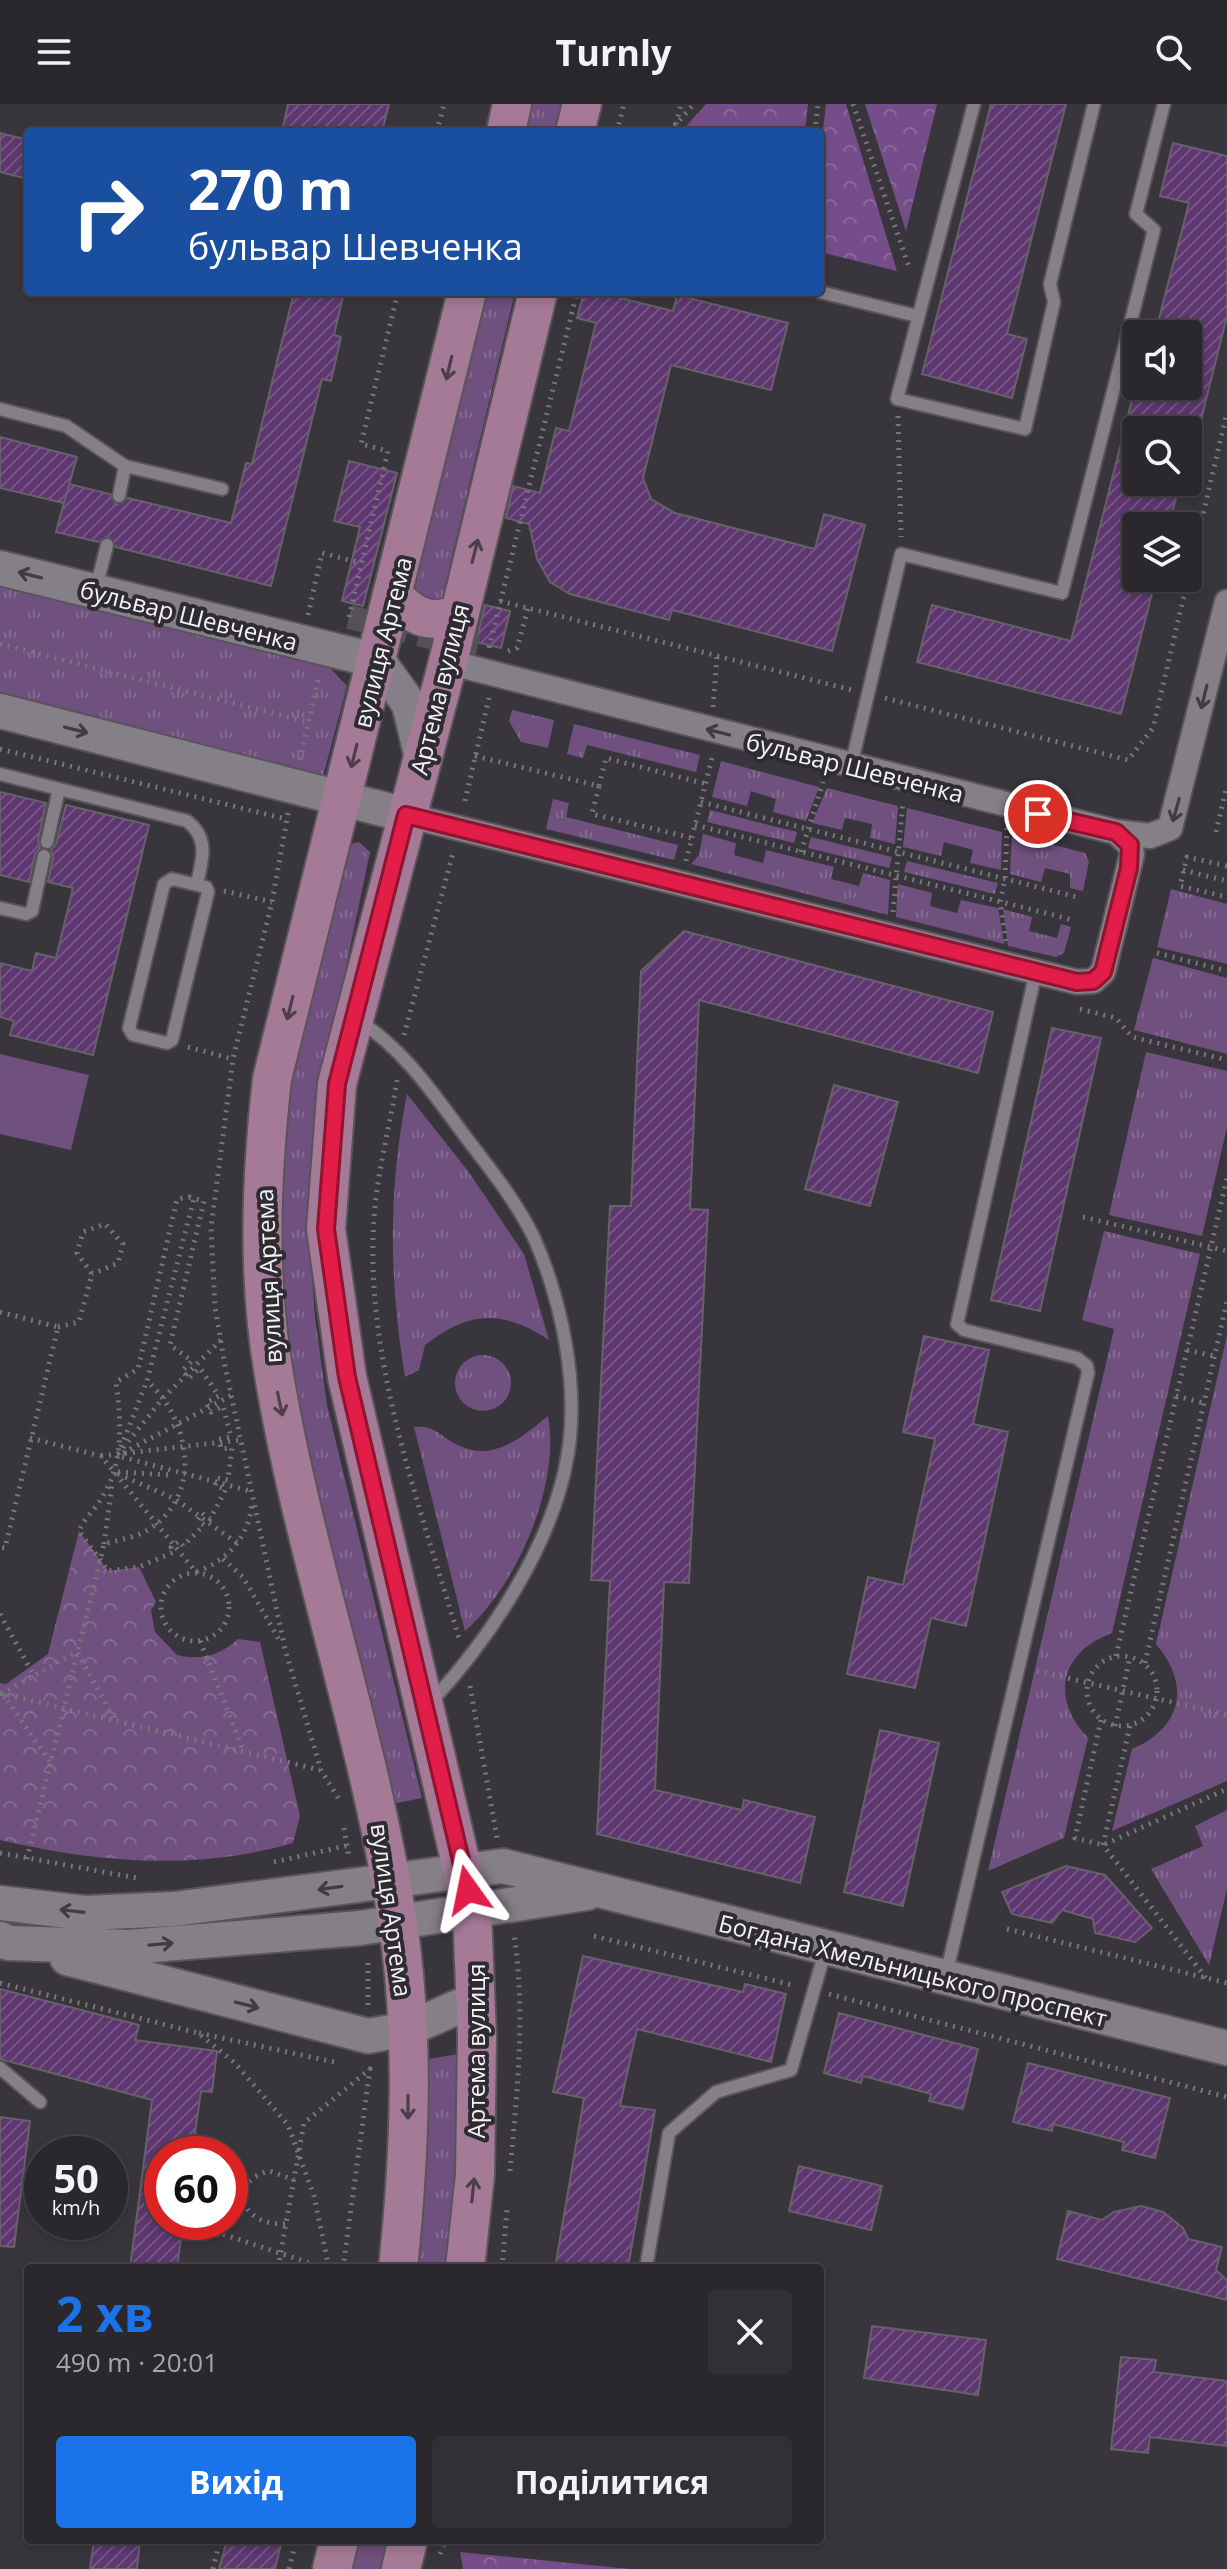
<!DOCTYPE html>
<html lang="uk">
<meta charset="utf-8">
<style>
body{margin:0;font-family:"Open Sans",sans-serif;background:#333035;color:#f1f3f6;height:100vh;display:flex;flex-direction:column;font-size:30px;white-space:nowrap}
*{box-sizing:border-box;margin:0}
p{font-size:26px;color:#a6a6aa}
.icon{flex:none;width:44px;height:44px;fill:none;stroke:currentColor;stroke-width:2;stroke-linecap:round;stroke-linejoin:round}
.map{position:relative;flex:1;overflow:hidden}
.side{position:absolute;left:24px;top:2160px;width:800px;height:280px;display:flex;flex-direction:column;background:#2b282d;border-radius:8px;box-shadow:0 4px 12px #0003,0 0 0 2px #474449}
.side>*{flex:none}
.banner{position:absolute;left:24px;top:24px;width:800px;height:168px;border-radius:8px;box-shadow:0 4px 12px #0003,0 0 0 2px #474449;background:#1a4fa0;color:#fff;overflow:hidden}
.buttons{position:absolute;left:1122px;top:216px;display:grid;gap:16px}
.buttons a{display:grid;place-items:center;width:80px;height:80px;border-radius:8px;background:#2b282d;box-shadow:0 4px 12px #0003,0 0 0 2px #474449;font-size:40px}
.speed{position:absolute;left:24px;top:2032px;display:flex;gap:16px;font-size:40px;font-weight:700;text-align:center}
.speed>*{display:grid;place-content:center;width:104px;height:104px;border-radius:50%;background:#2b282d;box-shadow:0 4px 12px #0003,0 0 0 2px #474449;line-height:1}
.speed small{font-size:20px;font-weight:400}
.speed .limit{border:12px solid #d22;background:#fff;color:#111}
.pin{position:absolute;display:grid;place-items:center;width:68px;height:68px;color:#fff;margin:-34px;border:4px solid #fff;border-radius:50%;box-shadow:0 2px 8px #0007}
.me{position:absolute;width:88px;margin:-44px;rotate:348deg;stroke-linejoin:round;filter:drop-shadow(0 0 6px #0008)}
.turn{display:flex;align-items:center;gap:28px;height:168px;padding:0 32px;font-size:36px}
.turn .icon{width:104px;height:104px;stroke-width:2.5}
.turn b{display:block;font-size:56px;line-height:68px}
.round{display:grid;place-items:center;flex:none;width:84px;height:84px;border-radius:8px;background:#333035}
.headline{display:flex;align-items:center;justify-content:space-between;height:136px;padding:0 32px}
h1{font-size:48px;font-weight:700;line-height:60px;color:#1a73e8}
.button{display:flex;gap:16px;margin-top:auto;padding:16px 32px}
.button a{flex:1;height:92px;border-radius:8px;background:#1a73e8;color:#fff;font-size:32px;font-weight:700;line-height:92px;text-align:center}
.button a+a{background:#333035;color:#f1f3f6}
header{display:flex;justify-content:space-between;align-items:center;height:104px;padding:0 32px;background:#2b282d;font-size:36px;font-weight:700}
.map>svg:first-child{display:block}
.grass{fill:url(#grass-tufts)}
.forest{fill:url(#forest-crowns)}
.park{fill:url(#park-crowns)}
.pitch{fill:#6f507f}
.building{fill:url(#building-hatch);stroke:#67616a;stroke-width:2}
.lines{fill:none;stroke-linecap:round;stroke-linejoin:round}
.street-tunnel{stroke:#555158;stroke-width:24;stroke-dasharray:24 12;stroke-linecap:butt}
.lane-casing{stroke:#58545a;stroke-width:16}
.street-casing{stroke:#58545a;stroke-width:28}
.secondary-casing{stroke:#58545a;stroke-width:38}
.primary-casing{stroke:#58545a;stroke-width:42}
.path{stroke:#79767c;stroke-width:5;stroke-dasharray:2 6;stroke-linecap:butt}
.lane{stroke:#857f88;stroke-width:12}
.street{stroke:#857f88;stroke-width:24}
.secondary{stroke:#857f88;stroke-width:34}
.primary{stroke:#a57a97;stroke-width:38}
.oneway{stroke:#4c3f4b}
.oneway2{stroke:#403c43}
.route-casing{stroke:#92132f;stroke-width:20}
.route{stroke:#e11d48;stroke-width:14}
.labels{text-anchor:middle;dominant-baseline:central;stroke-width:8;stroke-linejoin:round;paint-order:stroke}
.street-label{font-size:24px;fill:#f5f2f7;stroke:#2f2b32}
</style>
<header><svg class="icon" aria-label="menu" viewBox="0 0 24 24"><path d="M4 6h16M4 12h16M4 18h16"/></svg>Turnly<svg class="icon" aria-label="search" viewBox="0 0 24 24"><circle cx="10" cy="10" r="6"/><path d="M15 15l6 6"/></svg></header>
<div class="map">
<svg width="1227" height="2465" viewBox="0 0 1227 2465">
<defs>
<pattern id="grass-tufts" width="24" height="20" patternUnits="userSpaceOnUse" patternTransform="scale(2)"><rect width="24" height="20" fill="#6f507f"/><path d="M3 7l-1-3M5 7V3M7 7l1-3M15 17l-1-3M17 17v-4M19 17l1-3" fill="none" stroke="#846a92"/></pattern>
<pattern id="forest-crowns" width="20" height="18" patternUnits="userSpaceOnUse" patternTransform="scale(2)"><rect width="20" height="18" fill="#754d88"/><path d="M2 6a3 3 0 1 1 6 0M12 15a3 3 0 1 1 6 0" fill="none" stroke="#89679a"/></pattern>
<pattern id="park-crowns" width="20" height="18" patternUnits="userSpaceOnUse" patternTransform="scale(2)"><rect width="20" height="18" fill="#6f507f"/><path d="M2 6a3 3 0 1 1 6 0M12 15a3 3 0 1 1 6 0" fill="none" stroke="#846a92"/></pattern>
<pattern id="building-hatch" width="6" height="6" patternUnits="userSpaceOnUse" patternTransform="scale(2)"><rect width="6" height="6" fill="#5e3770"/><path d="M-1 1l2-2M0 6l6-6M5 7l2-2" fill="none" stroke="#765485"/></pattern>
</defs>
<rect width="100%" height="100%" fill="#39353c"/>
<g class="grass">
<path d="M529,0H561L554,28H523Z"/>
<path d="M484,188H515L441,499L411,492Z"/>
<path d="M0,478L330,564L347,582L322,676L0,602Z"/>
<path d="M512,606L554,616L548,644L521,638L509,617Z"/>
<path d="M574,620L700,651L696,668L587,641L583,654L567,650Z"/>
<path d="M721,657L819,683L806,717L773,708L776,695L751,687L747,702L712,693Z"/>
<path d="M827,684L898,702L895,740L870,734L872,720L845,714L842,726L812,719Z"/>
<path d="M553,695L569,699L566,713L678,741L674,756L546,725Z"/>
<path d="M907,704L1002,728L1001,766L970,759L973,746L944,738L941,752L903,743Z"/>
<path d="M710,706L797,728L794,739L707,718Z"/>
<path d="M703,730L736,739L734,751L763,759L766,746L834,763L831,775L859,782L863,769L890,776L888,811L691,760L699,751Z"/>
<path d="M1012,730L1085,749L1089,758L1083,787L1070,784V770L1045,764L1041,778L1010,770Z"/>
<path d="M811,733L892,753L889,764L808,744Z"/>
<path d="M359,738L370,748L335,916L308,1119L315,1213L327,1301L422,1694L392,1700C371,1616 350,1532 329,1448C302,1341 274,1231 277,1121C279,992 316,866 346,741Z"/>
<path d="M907,757L998,779L995,790L904,768Z"/>
<path d="M898,780L932,789L930,802L957,809L961,796L998,804L1004,840L896,813Z"/>
<path d="M1171,785L1227,800V860L1157,843Z"/>
<path d="M1003,805L1032,813L1029,827L1057,834L1061,820L1071,823L1064,849L1056,853L1008,842Z"/>
<path d="M1153,854L1227,874V950L1134,926Z"/>
<path d="M1146,948L1227,967V1023L1202,1132L1109,1111Z"/>
<path d="M407,990L468,1067L524,1150L549,1236C501,1205 469,1207 425,1241L419,1266L405,1273C389,1177 388,1086 407,990Z"/>
<path d="M1104,1127L1200,1150L1112,1529C1060,1548 1050,1594 1088,1634L1064,1734L988,1767L1114,1225L1082,1216Z"/>
<path d="M1227,1231V1677L1112,1727L1132,1645C1182,1624 1191,1581 1156,1540Z"/>
<circle cx="483" cy="1279" r="28"/>
<path d="M548,1312C561,1380 517,1482 465,1527L414,1323C436,1321 440,1333 458,1341C493,1359 522,1333 548,1312Z"/>
<path d="M1227,1706V1785L1209,1861L1151,1765L1203,1742L1195,1722Z"/>
<path d="M464,1949L448,2164H418L429,1955Z"/>
<path d="M358,2436H387L380,2465H351Z"/>
</g>
<g class="forest">
<path d="M706,0H808L805,28H681Z"/>
<path d="M826,0H846L897,167L820,148V50Z"/>
<path d="M865,0H937L906,127Z"/>
<path d="M460,2448L630,2465H463Z"/>
</g>
<path class="park" d="M79,1427L108,1467L139,1463L156,1498L151,1506L155,1528L177,1551C202,1557 220,1551 238,1535L260,1538L300,1712L293,1739C196,1767 98,1759 0,1736V1579L6,1580L48,1550Z"/>
<path class="pitch" d="M0,950L89,971L71,1046L0,1030Z"/>
<g class="building">
<path d="M288,0H389L382,28H282Z"/>
<path d="M991,0H1066L1007,230L1027,235L1012,294L922,270Z"/>
<path d="M0,29L28,36V75L0,68Z"/>
<path d="M1173,39L1227,52V212L1196,336L1188,335V326H1136V378H1180L1169,422H1136V474H1156L1121,610L917,558L932,501L1071,537L1134,288L1140,289L1141,282H1188V230H1155L1189,99L1160,92Z"/>
<path d="M294,188H344L334,231L341,233L331,277L322,275L271,482L116,443L108,432L98,438L56,428L69,380L110,390L116,401L128,394L231,419L246,359L252,360Z"/>
<path d="M584,188H621L620,194L673,207L677,191L788,219L771,286L671,261L643,374L651,395L675,409L815,445L824,410L865,421L832,547L672,506L669,516L570,490L550,478L537,455L529,420L506,414L513,382L540,389L556,324L569,327L596,219L577,214Z"/>
<path d="M0,333L77,353L64,399L0,384Z"/>
<path d="M349,357L397,369L363,502L342,497L360,423L334,417Z"/>
<path d="M485,501L510,507L501,544L476,538Z"/>
<path d="M0,688L46,699L38,736L40,744L35,750L29,778L0,771Z"/>
<path d="M66,701L149,721L93,951L10,931L14,917L0,913V859L32,867L36,849L56,854L73,784L48,778L53,754L51,746L56,740Z"/>
<path d="M684,827L993,908L978,969L699,896L690,1105L708,1106L689,1479L664,1478L655,1686L742,1706L744,1696L815,1713L800,1779L597,1730L610,1477L591,1476L610,1102H631L641,867Z"/>
<path d="M1052,924L1101,934L1040,1207L991,1196Z"/>
<path d="M834,981L898,998L870,1102L805,1085Z"/>
<path d="M924,1232L989,1246L973,1320L1008,1328L966,1522L931,1514L915,1584L847,1570L868,1473L903,1481L935,1335L903,1328Z"/>
<path d="M880,1626L939,1639L903,1802L844,1788Z"/>
<path d="M1066,1762L1105,1771L1152,1824L1135,1838L1095,1829L1093,1815L1062,1806L1052,1819L1012,1810L1002,1788Z"/>
<path d="M583,1852L743,1888L745,1880L786,1890L771,1958L637,1925L620,2002L655,2006L628,2164H555L584,1994L553,1988Z"/>
<path d="M0,1885L139,1921L135,1936L217,1947L212,1988L201,1987L192,2050H162V2118H183L177,2164H130L152,1996L0,1955Z"/>
<path d="M839,1909L978,1945L963,2005L929,1997L931,1990L863,1972L861,1979L824,1969Z"/>
<path d="M1028,1959L1170,1994L1155,2054L1122,2046L1124,2038L1053,2020L1052,2027L1013,2018Z"/>
<path d="M0,2013L30,2017L14,2143L0,2142Z"/>
<path d="M799,2062L882,2082L871,2126L789,2107Z"/>
<path d="M1141,2102L1163,2108L1183,2124L1188,2135L1222,2143L1216,2166L1227,2176V2196L1057,2155L1068,2107L1102,2116L1114,2108Z"/>
<path d="M872,2222L986,2236L978,2291L864,2274Z"/>
<path d="M1121,2253L1156,2256L1154,2268L1227,2277V2342L1150,2333L1148,2349L1111,2345Z"/>
<path d="M94,2436H140L137,2465H90Z"/>
<path d="M227,2436H282L275,2465H219Z"/>
</g>
<g class="lines">
<path class="street-tunnel" d="M349,513L488,547"/>
<defs>
<g id="lane">
<path d="M974,0L897,295L1025,325L1054,198L1050,180L1094,0"/>
<path d="M820,188L917,212"/>
<path d="M0,305L66,322L125,362"/>
<path d="M119,392L125,362L222,385"/>
<path d="M96,484L107,441"/>
<path d="M851,662L901,450L1062,489L1154,126L1136,110L1164,0"/>
<path d="M0,670L59,685L47,738"/>
<path d="M59,685L187,717C209,734 203,754 197,779"/>
<path d="M172,775L206,783L208,788L172,936L167,939L133,931L129,924L164,780Z"/>
<path d="M0,804L26,810L32,807L44,752"/>
<path d="M358,916C406,947 434,991 468,1036C492,1067 518,1100 535,1136C562,1199 579,1280 568,1349C554,1439 490,1535 429,1600"/>
<path d="M946,1871L1088,1269L1087,1262L1077,1254L964,1226L957,1220L1036,867"/>
<path d="M0,1964L40,1998"/>
<path d="M646,2164L669,2029L716,1988L791,1966L826,1844"/>
</g>
<g id="street">
<path d="M406,711L1077,878L1093,877L1103,868L1132,750L1130,741L1116,728L448,558"/>
<path d="M1116,728L1150,732L1170,724L1227,498"/>
</g>
<g id="secondary">
<path d="M0,464L378,557L409,600L422,654"/>
<path d="M0,607L406,711"/>
<path d="M0,1799L85,1809L174,1805L503,1762L1227,1944"/>
<path d="M0,1835L8,1839L129,1843L360,1824L587,1789"/>
<path d="M67,1854L368,1932L408,1925L476,1895"/>
</g>
<g id="primary">
<path d="M506,28L512,0"/>
<path d="M575,28L582,0"/>
<path d="M394,492C415,514 429,520 458,511"/>
<path d="M398,2164C410,2048 415,1930 397,1814C368,1630 305,1454 274,1271C257,1173 261,1074 272,975L467,188"/>
<path d="M465,2164L475,2071L477,1933L472,1807L347,1273L326,1125L337,980L448,558L538,188"/>
<path d="M332,2465L339,2436"/>
<path d="M401,2465L408,2436"/>
</g>
</defs>
<use href="#lane" class="lane-casing"/>
<use href="#street" class="street-casing"/>
<use href="#secondary" class="secondary-casing"/>
<use href="#primary" class="primary-casing"/>
<g class="path">
<path d="M853,0L910,166"/>
<path d="M437,28L444,0"/>
<path d="M617,28L624,0"/>
<path d="M669,28L694,0"/>
<path d="M674,28L681,0"/>
<path d="M815,28L818,0"/>
<path d="M898,312L901,433"/>
<path d="M500,497L852,586"/>
<path d="M308,511L322,449L361,459"/>
<path d="M349,513L388,347L361,340L398,188"/>
<path d="M0,540L308,618"/>
<path d="M489,544L577,188"/>
<path d="M508,547L517,544L528,504"/>
<path d="M885,594L1128,656L1153,624L1227,308"/>
<path d="M713,603L717,552"/>
<path d="M0,645L286,715"/>
<path d="M475,652L599,682L592,710L692,734"/>
<path d="M300,656L319,572"/>
<path d="M599,682L606,654L706,680"/>
<path d="M465,697L489,594"/>
<path d="M701,698L1077,793"/>
<path d="M288,709L272,798L233,955L211,1124L215,1203L225,1262L285,1545L321,1666L340,1697"/>
<path d="M695,721L1073,816"/>
<path d="M1216,728L1227,681"/>
<path d="M801,748L823,678"/>
<path d="M686,757L713,650"/>
<path d="M1227,762L1187,753L1180,782L1227,793"/>
<path d="M1183,766L1227,777"/>
<path d="M224,787L272,798"/>
<path d="M893,808L903,698"/>
<path d="M1006,837L1000,798L1005,775L1007,724"/>
<path d="M1157,849L1227,867"/>
<path d="M1080,905L1116,914L1132,933L1227,956"/>
<path d="M404,931L453,749"/>
<path d="M188,943L233,955"/>
<path d="M397,976C390,1022 377,1069 374,1115C364,1255 421,1405 460,1538"/>
<path d="M189,1093L204,1097L170,1241L192,1257L182,1267L189,1274L200,1264L219,1292L206,1299L211,1308L223,1302L231,1333L219,1335L221,1345L232,1344L228,1376L217,1374L215,1382L226,1385L210,1415L202,1409L198,1416L204,1421L183,1442L179,1437L171,1443L174,1448L139,1463L108,1467L79,1427C85,1413 97,1404 104,1390C124,1356 121,1316 116,1278L138,1265L177,1095Z"/>
<path d="M1083,1113L1227,1147"/>
<path d="M0,1208L58,1223L5,1444L0,1443"/>
<path d="M58,1223L79,1218L92,1170L77,1149L83,1128L105,1120L123,1140L118,1159L92,1170"/>
<path d="M1187,1246L1214,1252"/>
<path d="M1176,1292L1204,1299"/>
<path d="M30,1334L101,1352L196,1468C227,1457 249,1433 252,1399"/>
<path d="M121,1343L147,1277"/>
<path d="M123,1349L232,1291"/>
<path d="M118,1350L164,1293L221,1236"/>
<path d="M101,1352L241,1336"/>
<path d="M122,1353L250,1387"/>
<path d="M118,1368L172,1371"/>
<path d="M118,1370L175,1395L237,1439"/>
<path d="M104,1440L112,1381"/>
<path d="M223,1455L243,1473L281,1539"/>
<circle cx="195" cy="1503" r="34"/>
<path d="M0,1510L34,1572"/>
<path d="M200,1537L244,1648"/>
<circle cx="1122" cy="1587" r="35"/>
<path d="M1116,1552L1227,1074"/>
<path d="M1145,1559L1227,1197"/>
<path d="M1037,1567L1227,1611"/>
<path d="M470,1582L497,1734"/>
<path d="M0,1589L320,1666"/>
<path d="M1,1590L77,1548L115,1617"/>
<path d="M3,1590L50,1658"/>
<path d="M1101,1616L1075,1734L1103,1741L1227,1685"/>
<path d="M1115,1622L1130,1553"/>
<path d="M1130,1622L1103,1741L1206,1874"/>
<path d="M344,1724L349,1754"/>
<path d="M0,1749L137,1774"/>
<path d="M27,1755L104,1440C118,1436 133,1434 146,1427C204,1393 191,1316 147,1277L194,1094"/>
<path d="M274,1758L350,1741"/>
<path d="M1007,1825L1227,1879"/>
<path d="M594,1832L796,1882"/>
<path d="M368,1859V1901"/>
<path d="M0,1879L198,1929L235,1959L288,2021L314,2092L329,2164"/>
<path d="M829,1890L1227,1993"/>
<path d="M199,1929L334,1958"/>
<path d="M510,2067C517,1988 526,1910 514,1830"/>
<path d="M285,2120C240,2122 226,2077 270,2067L294,2076"/>
<path d="M208,2125L324,2164"/>
<path d="M278,2164L304,2019L370,1965L343,2164"/>
<path d="M502,2164L507,2105"/>
<path d="M440,2450L446,2436"/>
<path d="M213,2465L220,2436"/>
<path d="M289,2465L296,2436"/>
</g>
<use href="#lane" class="lane"/>
<use href="#street" class="street"/>
<use href="#secondary" class="secondary"/>
<use href="#primary" class="primary"/>
</g>
<defs><path id="oneway-shaft" d="M-6 0H5M1.5-3L5.5 0L1.5 3" fill="none" stroke-width="1.6" stroke-linecap="round" stroke-linejoin="round" transform="scale(2)"/></defs>
<g class="oneway">
<use href="#oneway-shaft" transform="translate(449 264) rotate(103)"/>
<use href="#oneway-shaft" transform="translate(475 447) rotate(-76)"/>
<use href="#oneway-shaft" transform="translate(354 652) rotate(104)"/>
<use href="#oneway-shaft" transform="translate(290 904) rotate(104)"/>
<use href="#oneway-shaft" transform="translate(280 1300) rotate(78)"/>
<use href="#oneway-shaft" transform="translate(408 2003) rotate(90)"/>
<use href="#oneway-shaft" transform="translate(473 2086) rotate(-84)"/>
</g>
<g class="oneway2">
<use href="#oneway-shaft" transform="translate(30 471) rotate(-166)"/>
<use href="#oneway-shaft" transform="translate(1204 593) rotate(104)"/>
<use href="#oneway-shaft" transform="translate(76 626) rotate(14)"/>
<use href="#oneway-shaft" transform="translate(718 628) rotate(-166)"/>
<use href="#oneway-shaft" transform="translate(1176 706) rotate(106)"/>
<use href="#oneway-shaft" transform="translate(330 1784) rotate(172)"/>
<use href="#oneway-shaft" transform="translate(72 1807) rotate(-173)"/>
<use href="#oneway-shaft" transform="translate(161 1840) rotate(-5)"/>
<use href="#oneway-shaft" transform="translate(247 1901) rotate(14)"/>
</g>
<g class="lines">
<defs>
<path id="route" d="M468,1786L347,1273L326,1125L337,980L406,711L1077,878L1093,877L1103,868L1129,764L1130,741L1116,728L1038,710"/>
</defs>
<use href="#route" class="route-casing"/>
<use href="#route" class="route"/>
</g>
<g class="labels">
<g class="street-label">
<text transform="translate(189 511) rotate(14)">бульвар Шевченка</text>
<text transform="translate(382 538) rotate(-76)">вулиця Артема</text>
<text transform="translate(439 585) rotate(-76)">Артема вулиця</text>
<text transform="translate(855 663) rotate(14)">бульвар Шевченка</text>
<text transform="translate(268 1172) rotate(-93)">вулиця Артема</text>
<text transform="translate(392 1806) rotate(82)">вулиця Артема</text>
<text transform="translate(913 1866) rotate(14)">Богдана Хмельницького проспект</text>
<text transform="translate(475 1947) rotate(-90)">Артема вулиця</text>
</g>
</g>
</svg>
<div class="buttons">
<a><svg class="icon" aria-label="sound" viewBox="0 0 24 24"><path d="M4 9h4l5-4v14l-5-4H4zM17 9q2 3 0 6"/></svg></a>
<a><svg class="icon" aria-label="search" viewBox="0 0 24 24"><circle cx="10" cy="10" r="6"/><path d="M15 15l6 6"/></svg></a>
<a><svg class="icon" aria-label="layers" viewBox="0 0 24 24"><path d="M12 4l9 5-9 5-9-5zM3 14l9 5 9-5"/></svg></a>
</div>
<div class="speed"><div>50<small>km/h</small></div><div class="limit">60</div></div>
<div class="pin" style="left:1038px;top:710px;background:#d93025"><svg class="icon" aria-label="arrive" viewBox="0 0 24 24"><path d="M6 21V4h12l-3 4 3 4H6"/></svg></div>
<svg class="me" style="left:468px;top:1786px" viewBox="-20 -20 40 40"><path d="M0-17L14 15 0 8-14 15z" fill="#e11d48" stroke="#fff" stroke-width="4"/></svg>
<div class="banner">
<div class="turn"><svg class="icon" aria-label="right" viewBox="0 0 24 24"><path d="M7 20v-9h11M14 6l5 5-5 5"/></svg><div><b>270 m</b>бульвар Шевченка</div></div>
</div>
<section class="side">
<div class="headline"><div><h1>2 хв</h1><p>490 m · 20:01</p></div><a class="round"><svg class="icon" aria-label="close" viewBox="0 0 24 24"><path d="M6 6l12 12M18 6L6 18"/></svg></a></div>
<div class="button"><a>Вихід</a><a>Поділитися</a></div>
</section>
</div>
